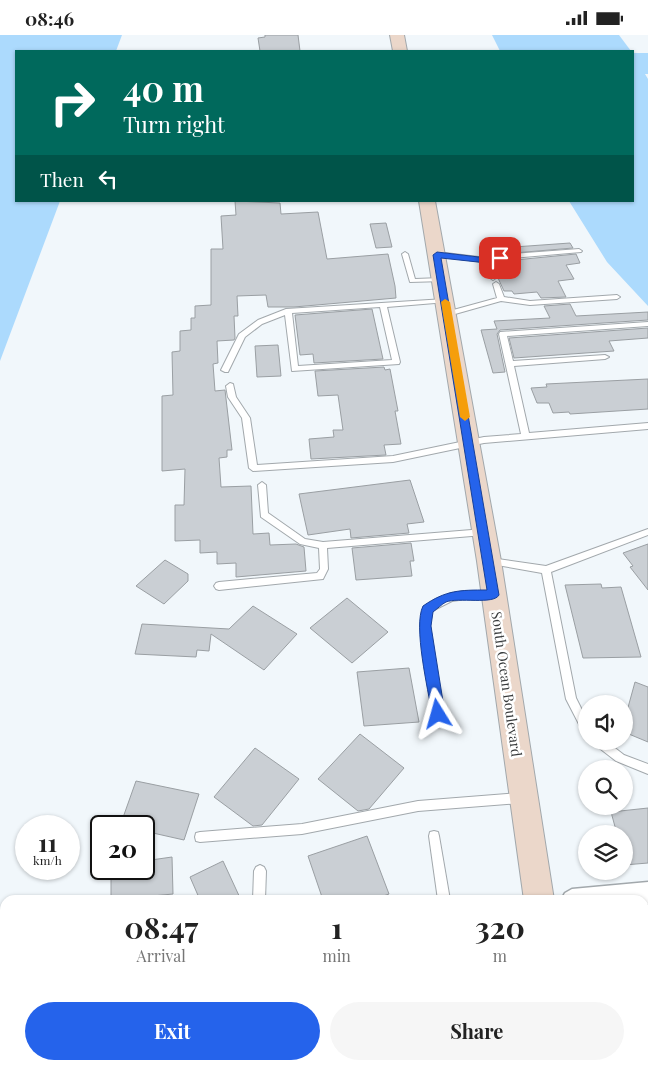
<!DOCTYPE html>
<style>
body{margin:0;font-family:"Playfair Display",serif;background:#f6f6f6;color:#222;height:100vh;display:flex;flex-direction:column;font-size:19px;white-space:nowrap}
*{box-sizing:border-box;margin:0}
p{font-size:16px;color:#767676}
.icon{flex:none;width:28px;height:28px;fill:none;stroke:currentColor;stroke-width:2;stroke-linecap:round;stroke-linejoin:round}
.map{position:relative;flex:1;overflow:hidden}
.drawer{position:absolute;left:0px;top:860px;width:649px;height:175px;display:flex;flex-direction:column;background:#fff;border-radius:15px 15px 0 0;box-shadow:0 1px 4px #0004}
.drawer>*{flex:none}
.top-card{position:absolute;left:15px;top:15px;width:619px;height:152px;border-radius:0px;box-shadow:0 1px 4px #0004;background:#00695c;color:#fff;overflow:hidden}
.buttons{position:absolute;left:578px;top:660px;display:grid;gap:10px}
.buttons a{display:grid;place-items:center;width:55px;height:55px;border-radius:50%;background:#fff;box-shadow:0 1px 4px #0004;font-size:25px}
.speed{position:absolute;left:15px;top:780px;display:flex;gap:10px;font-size:25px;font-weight:700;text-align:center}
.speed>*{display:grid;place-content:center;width:65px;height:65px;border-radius:50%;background:#fff;box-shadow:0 1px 4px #0004;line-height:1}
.speed small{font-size:12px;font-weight:400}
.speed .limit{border:2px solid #111;border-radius:8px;background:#fff;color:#111}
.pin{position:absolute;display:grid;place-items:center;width:42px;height:42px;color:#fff;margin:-21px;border-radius:10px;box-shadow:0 2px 8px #0006}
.me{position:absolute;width:55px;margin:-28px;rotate:352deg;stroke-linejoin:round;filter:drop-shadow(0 0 4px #0008)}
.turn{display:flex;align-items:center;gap:18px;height:105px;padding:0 25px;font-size:22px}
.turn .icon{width:65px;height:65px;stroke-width:2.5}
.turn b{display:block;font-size:35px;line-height:42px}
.then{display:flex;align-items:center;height:48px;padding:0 25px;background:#0003;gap:10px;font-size:19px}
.eta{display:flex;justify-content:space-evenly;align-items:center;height:85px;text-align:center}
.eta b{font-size:30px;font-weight:700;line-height:35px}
.button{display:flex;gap:10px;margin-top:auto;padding:10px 25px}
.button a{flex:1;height:58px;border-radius:30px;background:#2563eb;color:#fff;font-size:20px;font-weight:700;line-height:58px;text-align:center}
.button a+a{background:#f6f6f6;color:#222}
.status{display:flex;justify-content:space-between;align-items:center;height:35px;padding:0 25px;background:#fff;direction:ltr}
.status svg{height:14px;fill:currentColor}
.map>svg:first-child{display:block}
.water{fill:#acdafd}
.building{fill:#cacfd4;stroke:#9a9fa3}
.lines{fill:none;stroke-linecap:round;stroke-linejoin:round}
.service-casing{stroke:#a2a8ac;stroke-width:2}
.minor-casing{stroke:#a2a8ac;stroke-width:3}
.secondary-casing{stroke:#a2a8ac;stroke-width:2}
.service{fill:#fff;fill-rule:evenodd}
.minor{fill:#fff;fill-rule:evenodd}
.secondary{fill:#ebd7ca;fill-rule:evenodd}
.route{fill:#2563eb;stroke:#184099}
.slow{fill:#f59e0b}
.labels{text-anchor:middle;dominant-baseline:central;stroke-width:5;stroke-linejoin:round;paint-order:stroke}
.street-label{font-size:14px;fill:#383b3c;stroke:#fff}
</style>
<div class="status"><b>08:46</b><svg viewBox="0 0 49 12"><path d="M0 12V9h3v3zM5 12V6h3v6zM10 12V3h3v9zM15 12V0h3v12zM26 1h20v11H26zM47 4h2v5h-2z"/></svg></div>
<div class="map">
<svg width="648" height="1035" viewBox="0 0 648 1035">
<rect width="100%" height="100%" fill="#f1f7fb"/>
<g class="water">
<path d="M0,0H122L116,16H16V166H60L0,326Z"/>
<path d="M492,0H619L631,16H500Z"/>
<path d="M633,18H648V39H645L648,44V271L607,227L569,166H632Z"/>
</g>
<g class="building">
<path d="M265,0H298L300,16H260L258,3L265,2Z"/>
<path d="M235,166L280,168L281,179L318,177L327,224L388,219L395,251L396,263L294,272H268L266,260L237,261L238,281H234L235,303L234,305L217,306L218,328L213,329L215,356L225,355L232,415H227V422L219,423L221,452L251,451L253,499L269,498L270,510L296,509L304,512L306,536L236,542V528L217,529V517L200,518V505L175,506V470H184L185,434L162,436V361L173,360L172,317L180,316V296L191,295V283H195V271L211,270V214H223L221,181L236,180Z"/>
<path d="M386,188L392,212L376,213L370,189Z"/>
<path d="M570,208L573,213L502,219L500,213Z"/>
<path d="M576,219L580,228L566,230L574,244L558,246L566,262L541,263L537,257L514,259L512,256H504L498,243L511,242L505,226Z"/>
<path d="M570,269L576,281L648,277V285L500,295L497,299L505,337L493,338L481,295L497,294L494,286L550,283L544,271Z"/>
<path d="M372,274L383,324L314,328L313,319L300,320L295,280Z"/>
<path d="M648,293V303L609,306L614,316L514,323L509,303Z"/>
<path d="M278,310L281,341L257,342L255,311Z"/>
<path d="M384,332L385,335L390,334L398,376H395L401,409L384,410L386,420L311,424L309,404L334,402L333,395H343L338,360L318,361L315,336Z"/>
<path d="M648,344V374L570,379L569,377L553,378L549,368H537L531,353L547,352L546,349Z"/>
<path d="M410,445L424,487L407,489L409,498L351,503L350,494L308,500L299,459Z"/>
<path d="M411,508L414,526H410L412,541L356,545L352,513Z"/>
<path d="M648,509V555L630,532L633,531L623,518Z"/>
<path d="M165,525L188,539V546L164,569L136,551Z"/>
<path d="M601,549L602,553L621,552L641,622L583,623L565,550Z"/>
<path d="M347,563L388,597L352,628L310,593Z"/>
<path d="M253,571L297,599L264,635L211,599L209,616L197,615L196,622L135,619L142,589L229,594Z"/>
<path d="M409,633L419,687L364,691L357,637Z"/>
<path d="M635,647L648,652V707L624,697V687Z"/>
<path d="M360,699L404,733L369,774L358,776L318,744Z"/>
<path d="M255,713L299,744L262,790L253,791L214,762Z"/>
<path d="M136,746L199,759L184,805L144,796V791H120Z"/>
<path d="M648,773V828L624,830V799H617L611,777Z"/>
<path d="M367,801L389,859L372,865H323L308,821Z"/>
<path d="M172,822L173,859L111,865V834H144V826Z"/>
<path d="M223,826L241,865H200L190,842Z"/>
</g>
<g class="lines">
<defs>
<g id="service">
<path d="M579,214L582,216L581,217L512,223L491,226L496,243L493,245L490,243L484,227L437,221L434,219L437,217L487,223L512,219Z"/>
<path d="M405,217L408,219L415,244L441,243L444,245L443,246L410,247L402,219Z"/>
<path d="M496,247L499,249L504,262L530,266L617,260L620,262L617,264L530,270L501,266L448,281L445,279L446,277L497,263L493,249Z"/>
<path d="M445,264L447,265V267L387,272L400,327L399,329L292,336L285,280L262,289L245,302L228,337H225L221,335L239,299L258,285L286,274ZM380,272L392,325L298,331L292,278Z"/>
<path d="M648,287V291L507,301L513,326L605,320L609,322L605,324L514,331L529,398L648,388V394L484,408L393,427L253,436L249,433L242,383L228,362L226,351L230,348L233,349L236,362L250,383L257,430L393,421L484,402L521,399L499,299L500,297Z"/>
<path d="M262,447L266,450L268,478L305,504L323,507L484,494L488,497L484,500L327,513L328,534L323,544L219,555L216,554L214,551L216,548L219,547L317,538L320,534L319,513L300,509L261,482L258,450Z"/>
<path d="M648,494V500L551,537L576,663L586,683V697L582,695L566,664L542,538L491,529L488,528L487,526L488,524L491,523L546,531Z"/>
<path d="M493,556L496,557L498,560L496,563L466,564L452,566L432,576L430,591L443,679L442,682L438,683L434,682L420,591L423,574L425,571L433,566L451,558L466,556Z"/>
<path d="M593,706H606L624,720L648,729V739L616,726L594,709Z"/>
<path d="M521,758L525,759L526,763L525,767L521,768L418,776L302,799L200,807L196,806L195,802L196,798L200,797L302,789L418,766Z"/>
<path d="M434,796L438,797L439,801L450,865H438L429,801L430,797Z"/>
<path d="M260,830L264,832L266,836L265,865H253L254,836L256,832Z"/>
<rect x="644" y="1002" width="4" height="12"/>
</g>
<path id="minor" d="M648,847V869H644V865H561L565,858L572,854Z"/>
<g id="secondary">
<path d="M390,0H404L407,16H393Z"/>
<path d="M419,166H435L501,526L554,865H524L477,526Z"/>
<path d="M544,1030H578L579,1035H545Z"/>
</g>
</defs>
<use href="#service" class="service-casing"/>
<use href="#minor" class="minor-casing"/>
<use href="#secondary" class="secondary-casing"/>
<use href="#service" class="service"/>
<use href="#minor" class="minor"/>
<use href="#secondary" class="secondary"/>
</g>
<path class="route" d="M437,217L487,223L500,220L504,223L487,228L441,223L499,560C494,570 458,562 446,567C442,569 437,574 433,577L431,591L445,679L443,683L438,685L434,683L432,679C428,654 413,591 423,571C446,555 460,555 487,555L433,220Z"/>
<path class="slow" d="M445,264L450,267L470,382L465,386L460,382L441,267Z"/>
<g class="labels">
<g class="street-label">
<text transform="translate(507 649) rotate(82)">South Ocean Boulevard</text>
</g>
</g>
</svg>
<div class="buttons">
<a><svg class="icon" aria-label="sound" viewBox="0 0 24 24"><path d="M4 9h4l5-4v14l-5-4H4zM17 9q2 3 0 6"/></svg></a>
<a><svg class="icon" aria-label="search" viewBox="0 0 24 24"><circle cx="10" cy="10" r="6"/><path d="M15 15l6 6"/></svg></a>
<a><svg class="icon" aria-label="layers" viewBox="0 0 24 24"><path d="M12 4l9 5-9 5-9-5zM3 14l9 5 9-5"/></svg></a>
</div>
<div class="speed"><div>11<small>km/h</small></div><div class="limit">20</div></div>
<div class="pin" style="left:500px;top:223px;background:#d93025"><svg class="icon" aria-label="arrive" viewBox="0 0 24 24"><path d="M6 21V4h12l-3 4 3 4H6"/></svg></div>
<svg class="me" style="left:438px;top:679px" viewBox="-20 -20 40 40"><path d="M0-17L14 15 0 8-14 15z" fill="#2563eb" stroke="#fff" stroke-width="4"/></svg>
<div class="top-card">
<div class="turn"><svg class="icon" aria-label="right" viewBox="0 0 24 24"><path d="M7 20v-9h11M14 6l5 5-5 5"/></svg><div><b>40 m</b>Turn right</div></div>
<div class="then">Then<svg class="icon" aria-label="left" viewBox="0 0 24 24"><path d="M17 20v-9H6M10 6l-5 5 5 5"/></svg></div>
</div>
<section class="drawer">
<div class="eta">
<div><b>08:47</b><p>Arrival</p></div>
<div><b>1</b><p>min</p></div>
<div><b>320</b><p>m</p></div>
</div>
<div class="button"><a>Exit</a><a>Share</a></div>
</section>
</div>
